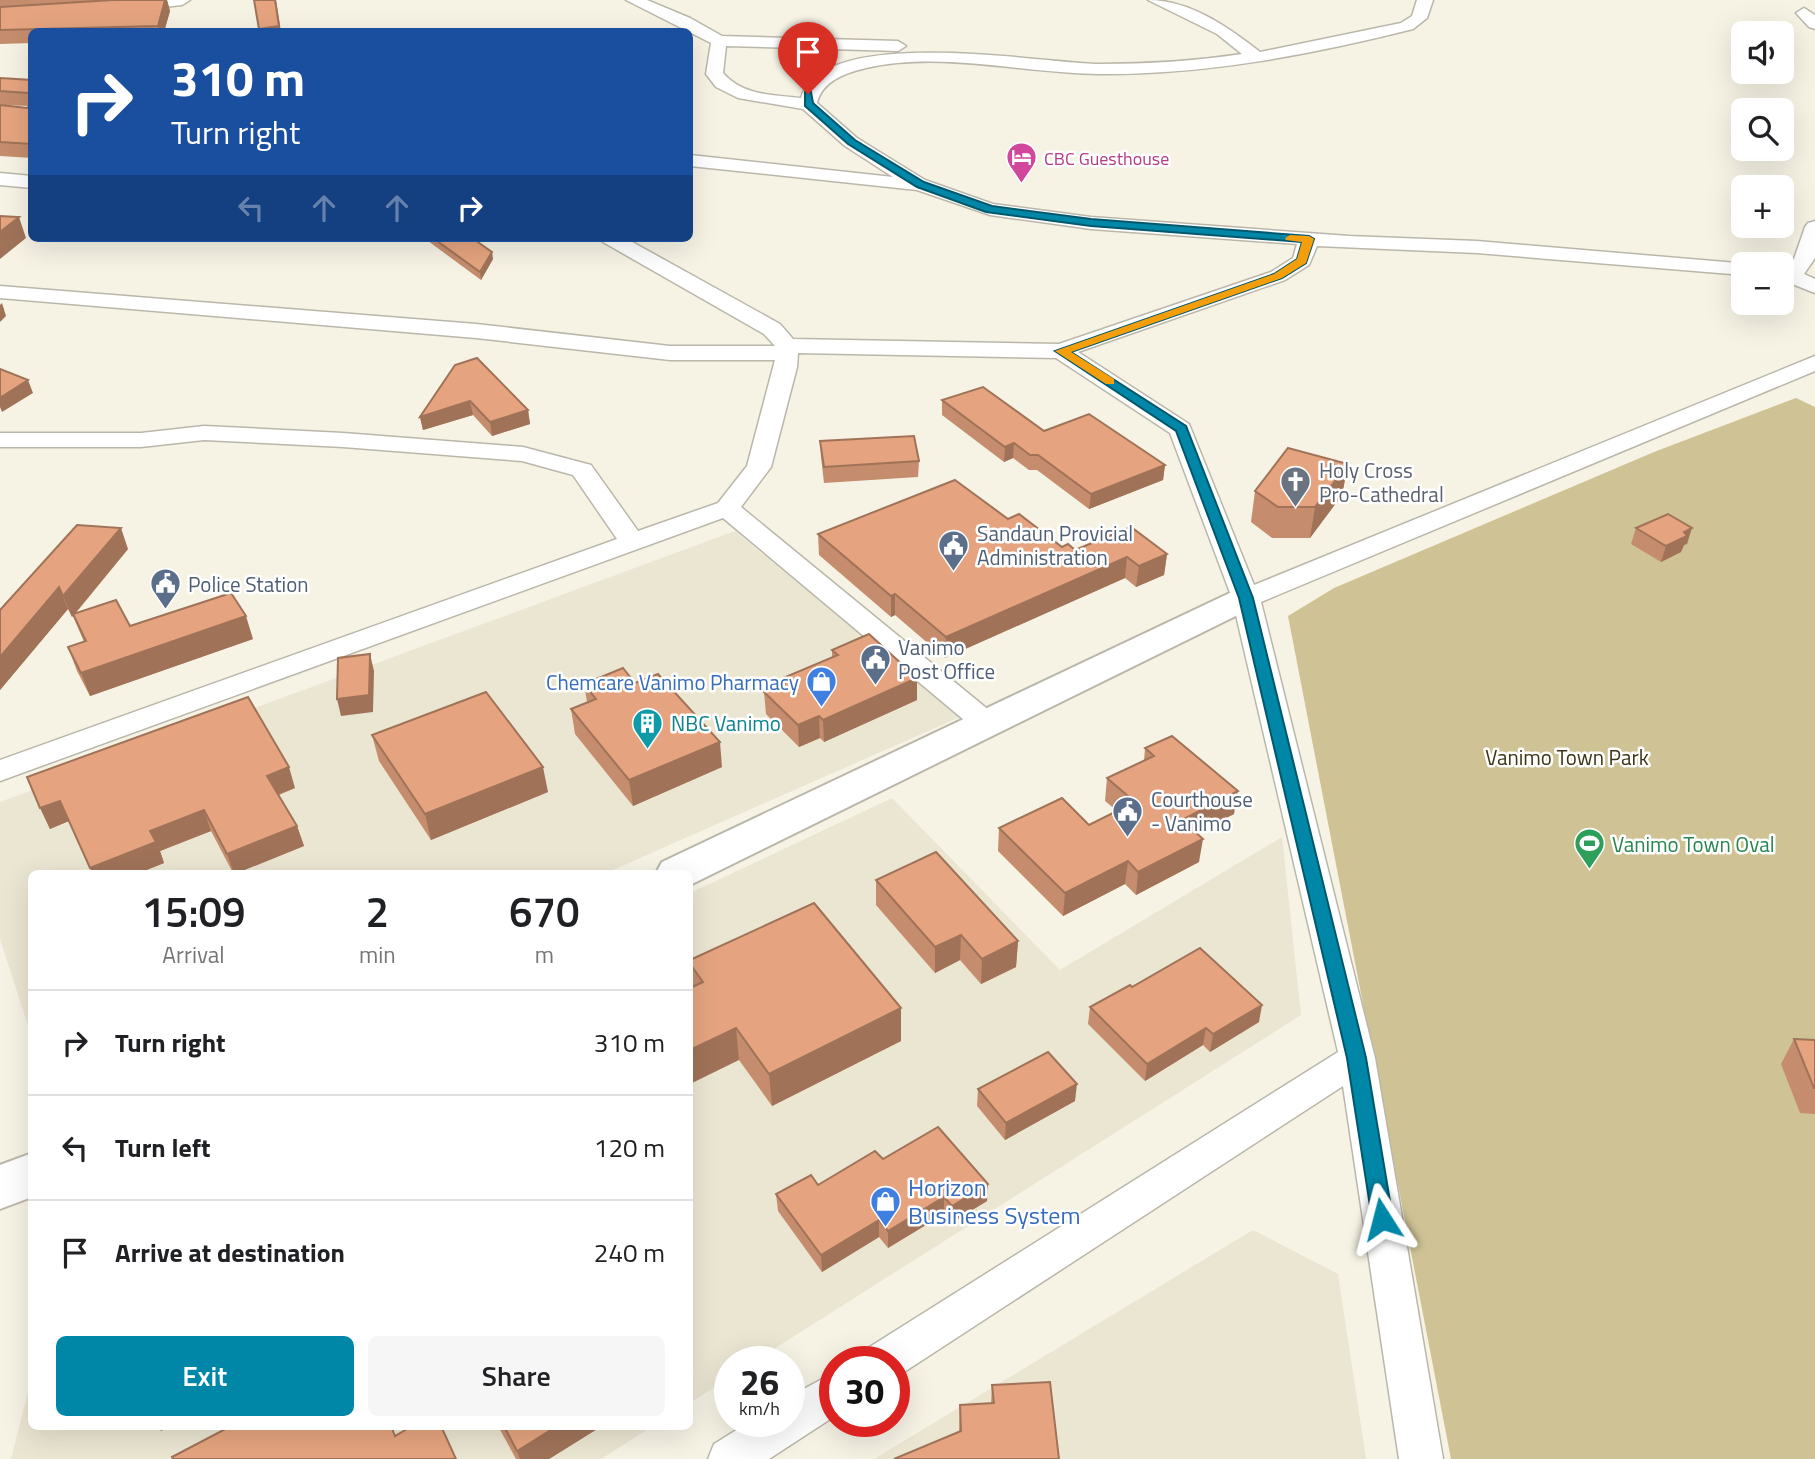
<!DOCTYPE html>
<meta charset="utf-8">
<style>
body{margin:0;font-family:"Titillium Web",sans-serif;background:#f6f6f6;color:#202124;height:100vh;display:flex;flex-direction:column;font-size:26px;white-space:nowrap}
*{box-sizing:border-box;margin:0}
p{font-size:23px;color:#757577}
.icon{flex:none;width:38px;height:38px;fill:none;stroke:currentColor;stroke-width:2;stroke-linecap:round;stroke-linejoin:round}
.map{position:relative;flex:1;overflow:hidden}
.drawer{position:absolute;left:28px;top:870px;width:665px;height:560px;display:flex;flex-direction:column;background:#fff;border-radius:10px;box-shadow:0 7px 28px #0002}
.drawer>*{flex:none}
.guide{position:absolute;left:28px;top:28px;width:665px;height:214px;border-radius:10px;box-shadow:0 7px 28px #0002;background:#1a4fa0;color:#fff;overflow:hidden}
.tools{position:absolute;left:1731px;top:21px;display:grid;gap:14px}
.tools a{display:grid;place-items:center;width:63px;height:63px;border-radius:10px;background:#fff;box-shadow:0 7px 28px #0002;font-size:35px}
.speed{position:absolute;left:714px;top:1346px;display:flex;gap:14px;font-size:35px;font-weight:700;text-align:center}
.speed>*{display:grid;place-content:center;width:91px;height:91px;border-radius:50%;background:#fff;box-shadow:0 7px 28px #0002;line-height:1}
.speed small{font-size:18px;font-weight:400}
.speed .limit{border:10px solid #d22;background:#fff;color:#111}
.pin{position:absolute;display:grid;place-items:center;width:60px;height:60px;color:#fff;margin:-72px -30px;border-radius:50% 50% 50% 0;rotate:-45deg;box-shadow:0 0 7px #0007}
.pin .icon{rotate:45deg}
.me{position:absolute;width:77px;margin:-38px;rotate:351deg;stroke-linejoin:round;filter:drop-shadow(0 0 5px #0008)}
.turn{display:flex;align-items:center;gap:24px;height:147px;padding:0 28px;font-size:32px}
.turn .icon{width:91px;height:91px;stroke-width:2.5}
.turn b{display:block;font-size:49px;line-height:60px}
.lanes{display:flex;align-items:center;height:66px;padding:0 28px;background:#0003;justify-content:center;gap:35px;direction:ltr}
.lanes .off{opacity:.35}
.eta{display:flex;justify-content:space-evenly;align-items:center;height:119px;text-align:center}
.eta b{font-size:42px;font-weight:600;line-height:49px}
.action{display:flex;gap:14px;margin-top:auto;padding:14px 28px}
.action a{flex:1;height:80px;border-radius:10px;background:#0087a8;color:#fff;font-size:28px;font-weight:600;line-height:80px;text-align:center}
.action a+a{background:#f6f6f6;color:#202124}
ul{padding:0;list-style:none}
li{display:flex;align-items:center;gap:21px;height:105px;padding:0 28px;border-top:2px solid #e0e0e0}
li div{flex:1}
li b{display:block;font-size:26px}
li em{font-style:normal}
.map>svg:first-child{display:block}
.built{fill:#ebe6d2}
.green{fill:#cfc395}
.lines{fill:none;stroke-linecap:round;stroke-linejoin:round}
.street-casing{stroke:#bab7aa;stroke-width:3}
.secondary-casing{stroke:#bab7aa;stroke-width:4}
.street{fill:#fff;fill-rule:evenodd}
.secondary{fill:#fff;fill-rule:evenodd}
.wall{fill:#c58d6d}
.shaded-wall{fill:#a07359}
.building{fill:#e5a47f;stroke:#a07359;stroke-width:2}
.route{fill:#0087a8;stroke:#00586d;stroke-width:2}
.slow{fill:#f59e0b}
.labels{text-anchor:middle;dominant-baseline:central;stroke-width:5;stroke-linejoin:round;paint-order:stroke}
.far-hotel-label{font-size:18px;fill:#b23c85;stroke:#fff;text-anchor:start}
.worship-label{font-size:21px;fill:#5b616d;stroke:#fff;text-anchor:start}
.service-label{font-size:21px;fill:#4e5e75;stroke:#fff;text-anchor:start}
.shop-label{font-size:21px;fill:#366cbe;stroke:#fff;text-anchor:end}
.culture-label{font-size:21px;fill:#0d838f;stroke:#fff;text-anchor:start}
.park-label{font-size:21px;fill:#3d3516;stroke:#fff}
.leisure-label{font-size:21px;fill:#27864d;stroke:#fff;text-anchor:start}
.near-shop-label{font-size:24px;fill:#366cbe;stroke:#fff;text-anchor:start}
</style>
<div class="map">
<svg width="1815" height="1459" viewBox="0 0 1815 1459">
<rect width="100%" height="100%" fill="#f6f3e5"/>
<g class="built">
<path d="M735,531L960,717L606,873H32L31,1035L0,939V802Z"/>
<path d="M892,798L1060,970L1282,837L1301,1015L755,1361L730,1362V1377L690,1403V893Z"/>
<path d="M1253,1230L1338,1274L1366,1459H874Z"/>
<path d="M31,1380L32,1426H653L601,1459H11Z"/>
</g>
<path class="green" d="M1796,398L1815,407V1459H1451L1288,616L1334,588L1654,452Z"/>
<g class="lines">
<defs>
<g id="street">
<path d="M139,0H190L182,5L127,11L119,6L121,3Z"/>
<path d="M626,0H647L690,18L722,36L898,41L906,46L898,51L726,46L723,73C743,96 773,95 801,98C822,24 1041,63 1099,64C1147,64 1195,61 1242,54L1217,34L1148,0C1190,0 1228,27 1260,52L1401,23L1412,16L1417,0H1433L1427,18L1413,29C1309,55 1205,75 1098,74C1021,73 942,51 866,68C845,73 822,81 817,103L857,138L925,180L993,204L1091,217L1349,236L1477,241L1749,264H1743V275L1477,253L1317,246L1309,265L1285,280L1078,352L1189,424L1254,585L1815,356V371L1261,602L1375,1058L1443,1459H1399L1343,1086L898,1376L894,1377V1362H862L868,1348L1338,1052L1232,598L1170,433L1056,358L798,353L797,367L771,467L741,507L996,716L1001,723L996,730L986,733L976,730L723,518L0,781V760L617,539L573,475L522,461L343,447L204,440L141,447H0V433H141L204,426L343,433L523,447L591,465L638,531L718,503L747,466L775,360H670L476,338L0,298V286L476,324L670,346H775L764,334L603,242L600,238H625L780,324L793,339L1059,344L1271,272L1293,258L1297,244L1091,229L990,215L917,190L690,166V155L893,177L845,146L803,109L738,98L716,87L706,74L711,43Z"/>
<path d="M1804,8L1815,15V29L1809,27L1796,13Z"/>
<path d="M0,173L32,176V188L0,185Z"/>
<path d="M1815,221V258L1804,274L1815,279V293L1782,280V268L1786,269L1794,259L1805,227L1808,223Z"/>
<path d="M835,1372V1416L769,1459H708L714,1444L751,1421H789V1397Z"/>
</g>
<g id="secondary">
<path d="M1246,587L1258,591L1264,598L1258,605L692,884H690V873H656L662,862L1234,591Z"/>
<path d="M32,1153V1197L0,1209V1165Z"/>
</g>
</defs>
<use href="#street" class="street-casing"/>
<use href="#secondary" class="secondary-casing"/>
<use href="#street" class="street"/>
<use href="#secondary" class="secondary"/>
</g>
<g class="wall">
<path d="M0,0H167L170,11L164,32H32V43L0,44Z"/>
<path d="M0,78L32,80V158L0,156V105L27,108L29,106L0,105Z"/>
<path d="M424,238H472L493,259L481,280Z"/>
<path d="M455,365L528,410L530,424L492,436L473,415L423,430L420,417Z"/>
<path d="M942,400L1165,465L1163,480L1089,509L1037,470H1029L1013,458L1004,462L942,415Z"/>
<path d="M820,441L919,461L918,477L824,483L821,457Z"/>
<path d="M1348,464L1342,495L1310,538H1272L1251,522L1255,491Z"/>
<path d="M1008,519L1062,547L1075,550L1167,554L1164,575L1136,587L1125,578L945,658L895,615L891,617L819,555L818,534Z"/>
<path d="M1636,528L1687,544L1684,545L1681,552L1661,562L1631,544Z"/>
<path d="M128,549L75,614L130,626L253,639L90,696L77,671L68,647L84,642L73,616L72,617L68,609L0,690V610Z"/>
<path d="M832,650L917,700L824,742L820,738L799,747L766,714L764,692L784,683L783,678L832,658Z"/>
<path d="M584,684L722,767L633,806L575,734L571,709L587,702Z"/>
<path d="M372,735L548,792L431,840L379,761Z"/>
<path d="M1145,748L1234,814L1196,833L1199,862L1136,895L1125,884L1063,916L998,851L999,828L1089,825L1117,811L1105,801L1107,778L1144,761Z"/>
<path d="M27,777L295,788L279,795L297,826L304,846L237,873H233L211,831L160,851L164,863L139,873H92L69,821L50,829Z"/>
<path d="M876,880L1018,941L1016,967L981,984L960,960L935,973L876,905Z"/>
<path d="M690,960L901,1041L772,1106L739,1060L691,988Z"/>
<path d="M1132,987L1259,1022L1210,1052L1203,1045L1145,1081L1088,1024L1090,1007Z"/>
<path d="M1794,1039L1815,1040V1114L1800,1113L1781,1064Z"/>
<path d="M978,1089L1075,1101L1005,1140L977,1106Z"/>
<path d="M883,1159L987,1201L951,1223L944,1214L888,1248L879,1237L822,1272L778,1211L776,1194L818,1185Z"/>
<path d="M992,1385L1059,1459L959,1432L960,1405L991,1403Z"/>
<path d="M498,1426H602L549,1459H516Z"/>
</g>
<g class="shaded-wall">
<path d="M165,0H167L170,11L164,32H160L158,26Z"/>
<path d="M275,0H276L281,32H259V29Z"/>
<path d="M19,217L26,238L0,259V232Z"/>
<path d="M492,252L493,259L481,280L480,272Z"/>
<path d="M2,303L6,316L0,322V305Z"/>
<path d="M28,380L33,393L2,412L0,407V398Z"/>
<path d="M470,401L473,415L423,430L420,417Z"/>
<path d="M528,410L530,424L492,436L490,422Z"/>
<path d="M1014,443L1013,458L1004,462L1005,447Z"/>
<path d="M1348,464L1342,495L1310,538L1315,507Z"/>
<path d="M1165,465L1163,480L1089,509L1091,494Z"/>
<path d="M121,528L128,549L72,617L63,596Z"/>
<path d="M1692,528L1687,544L1684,545L1681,552L1661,562L1666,546L1684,532Z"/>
<path d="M1167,554L1164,575L1136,587L1139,566Z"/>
<path d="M1127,557L1125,578L945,658L946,637Z"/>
<path d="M59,587L68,609L0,690V657Z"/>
<path d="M895,594V615L891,617V596Z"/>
<path d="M246,616L253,639L90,696L81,673Z"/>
<path d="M370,654L374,671L373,712L341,716L337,699Z"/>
<path d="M917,678V700L824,742L823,720Z"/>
<path d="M819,716L820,738L799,747L798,725Z"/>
<path d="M720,742L722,767L633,806L629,780Z"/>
<path d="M289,767L295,788L274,796L267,776Z"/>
<path d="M543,767L548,792L431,840L425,814Z"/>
<path d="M1238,791L1234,814L1178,842L1182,820Z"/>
<path d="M60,801L69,821L50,829L40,808Z"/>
<path d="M204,810L211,831L160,851L164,863L139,873H93L90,868L150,831Z"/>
<path d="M297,826L304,846L237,873H234L227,854Z"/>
<path d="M1203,839L1199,862L1136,895L1138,872Z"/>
<path d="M1128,861L1125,884L1063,916L1065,893Z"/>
<path d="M961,935L960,960L935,973V947Z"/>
<path d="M1018,941L1016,967L981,984L982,959Z"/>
<path d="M1262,1005L1259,1022L1210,1052L1213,1034Z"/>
<path d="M901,1008V1041L772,1106L769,1074Z"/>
<path d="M736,1028L739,1060L690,1084V1050Z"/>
<path d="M1206,1028L1203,1045L1145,1081L1147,1064Z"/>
<path d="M1077,1084L1075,1101L1005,1140L1006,1123Z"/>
<path d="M988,1184L987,1201L951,1223L952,1206Z"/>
<path d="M944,1197V1214L888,1248V1231Z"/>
<path d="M879,1220V1237L822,1272L821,1255Z"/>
<path d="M158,1426H171L161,1431Z"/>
<path d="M557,1426H602L549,1459H520L517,1451Z"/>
</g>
<g class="building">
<path d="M113,0H165L158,26L0,30V7Z"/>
<path d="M254,0H275L279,26L259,29Z"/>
<path d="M0,78L32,80V144L0,142V105L27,108L30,105V95L28,93L0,91Z"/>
<path d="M0,216L19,217L0,232Z"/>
<path d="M433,238H472L492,252L480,272Z"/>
<path d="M477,358L528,410L490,422L470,401L420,417L455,365Z"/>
<path d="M0,369L28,380L0,398Z"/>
<path d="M983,387L1044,431L1089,414L1165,465L1091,494L1038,455H1030L1014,443L1005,447L942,400Z"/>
<path d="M914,436L919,461L824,467L820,441Z"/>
<path d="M1288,448L1348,464L1315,507H1278L1255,491Z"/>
<path d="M955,480L1008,519L1019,514L1062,547L1068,544L1075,550L1131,527L1167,554L1139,566L1127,557L946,637L895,594L891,596L818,534Z"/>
<path d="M1668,514L1692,528L1684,532L1687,536L1666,546L1636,528Z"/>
<path d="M77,525L121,528L63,596L59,587L0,657V610Z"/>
<path d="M231,593L246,616L81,673L68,647L86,641L73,614L116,600L130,626Z"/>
<path d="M869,634L917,678L823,720L819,716L798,725L764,692L787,682L783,678L838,655L832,650Z"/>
<path d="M370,654L369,695L337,699L338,658Z"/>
<path d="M623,668L635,683L658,674L720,742L629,780L571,709L596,699L584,684Z"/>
<path d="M486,692L543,767L425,814L372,735Z"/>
<path d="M248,697L289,767L267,776L297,826L227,854L204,810L150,831L156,842L90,868L60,801L40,808L27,777Z"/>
<path d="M1172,736L1238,791L1182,820L1203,839L1138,872L1128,861L1065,893L999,828L1062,798L1089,825L1135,802L1107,778L1154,756L1145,748Z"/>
<path d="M936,852L1018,941L982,959L961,935L935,947L876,880Z"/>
<path d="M814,903L901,1008L769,1074L736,1028L690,1050V988L703,982L690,964V960Z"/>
<path d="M1200,948L1262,1005L1213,1034L1206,1028L1147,1064L1090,1007L1130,985L1132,987Z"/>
<path d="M1794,1039L1815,1040V1088H1814Z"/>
<path d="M1048,1052L1077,1084L1006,1123L978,1089Z"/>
<path d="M938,1127L988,1184L952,1206L944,1197L888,1231L879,1220L821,1255L776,1194L811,1175L818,1185L875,1151L883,1159Z"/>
<path d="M1050,1382L1059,1459H894L961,1431L960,1405L994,1403L992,1385Z"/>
<path d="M231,1426H391L395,1436L412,1426H441L456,1459H173L172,1457Z"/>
<path d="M504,1426H557L517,1451Z"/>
</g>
<path class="route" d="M805,92H811L813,103L855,140L924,182L992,206L1091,219L1309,236L1314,239L1306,263L1282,278L1071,352L1186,426L1253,598L1366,1058L1393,1219L1390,1225L1382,1228L1375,1225L1372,1219L1347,1058L1239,598L1176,431L1055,351L1274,274L1297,259L1302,242L1091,226L986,212L917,187L848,144L805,106Z"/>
<path class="slow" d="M1290,235L1309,236L1314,239L1306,263L1282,278L1071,352L1114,379V384H1106L1055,351L1274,274L1297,259L1302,242L1286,240L1285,238Z"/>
<defs>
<symbol id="hotel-pin" viewBox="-11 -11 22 30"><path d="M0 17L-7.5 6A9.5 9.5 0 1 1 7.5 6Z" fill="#d1479c" stroke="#fff"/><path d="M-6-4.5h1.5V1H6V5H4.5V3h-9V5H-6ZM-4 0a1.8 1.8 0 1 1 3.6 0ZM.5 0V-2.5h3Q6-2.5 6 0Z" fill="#fff"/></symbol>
<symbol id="church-pin" viewBox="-11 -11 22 30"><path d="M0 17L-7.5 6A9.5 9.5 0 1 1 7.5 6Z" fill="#6b7280" stroke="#fff"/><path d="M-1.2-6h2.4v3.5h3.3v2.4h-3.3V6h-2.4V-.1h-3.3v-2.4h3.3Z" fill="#fff"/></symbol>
<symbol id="civic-pin" viewBox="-11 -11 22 30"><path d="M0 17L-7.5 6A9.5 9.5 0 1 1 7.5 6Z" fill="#5c6f8a" stroke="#fff"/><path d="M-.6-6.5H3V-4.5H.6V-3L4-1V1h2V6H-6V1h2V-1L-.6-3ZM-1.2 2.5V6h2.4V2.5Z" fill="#fff"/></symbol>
<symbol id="shop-pin" viewBox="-11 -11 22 30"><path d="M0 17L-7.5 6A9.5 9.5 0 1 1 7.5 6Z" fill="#3f7fe0" stroke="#fff"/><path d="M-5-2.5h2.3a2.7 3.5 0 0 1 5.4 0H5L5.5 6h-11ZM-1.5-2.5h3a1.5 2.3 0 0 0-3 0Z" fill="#fff"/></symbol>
<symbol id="building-pin" viewBox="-11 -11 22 30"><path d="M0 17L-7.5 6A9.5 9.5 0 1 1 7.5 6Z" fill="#0f9aa8" stroke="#fff"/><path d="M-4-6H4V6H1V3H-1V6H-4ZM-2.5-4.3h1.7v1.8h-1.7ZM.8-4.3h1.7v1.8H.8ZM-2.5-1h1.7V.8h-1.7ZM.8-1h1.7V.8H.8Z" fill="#fff"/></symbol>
<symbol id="stadium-pin" viewBox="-11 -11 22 30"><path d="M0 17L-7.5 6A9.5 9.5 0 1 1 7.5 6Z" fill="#2e9e5b" stroke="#fff"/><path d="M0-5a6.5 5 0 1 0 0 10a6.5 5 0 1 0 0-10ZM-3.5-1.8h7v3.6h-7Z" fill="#fff"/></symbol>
</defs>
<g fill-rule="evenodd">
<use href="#hotel-pin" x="1004" y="140" width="35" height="47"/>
<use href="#church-pin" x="1278" y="464" width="35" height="47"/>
<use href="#civic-pin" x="936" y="528" width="35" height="47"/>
<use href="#civic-pin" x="148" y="566" width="35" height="47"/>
<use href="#civic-pin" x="858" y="642" width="35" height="47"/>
<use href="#shop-pin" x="804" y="664" width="35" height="47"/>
<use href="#building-pin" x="630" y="706" width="35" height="47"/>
<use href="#civic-pin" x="1110" y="794" width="35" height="47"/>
<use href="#stadium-pin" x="1572" y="826" width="35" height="47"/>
<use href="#shop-pin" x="868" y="1184" width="35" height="47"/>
</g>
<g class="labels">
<g class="far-hotel-label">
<text x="1044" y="158">CBC Guesthouse</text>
</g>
<g class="worship-label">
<text x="1319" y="470">Holy Cross<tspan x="1319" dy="24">Pro-Cathedral</tspan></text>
</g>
<g class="service-label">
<text x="977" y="533">Sandaun Provicial<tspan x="977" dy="24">Administration</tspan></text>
<text x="188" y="584">Police Station</text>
<text x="898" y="647">Vanimo<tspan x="898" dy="24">Post Office</tspan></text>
<text x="1151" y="799">Courthouse<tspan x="1151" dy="24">- Vanimo</tspan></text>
</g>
<g class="shop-label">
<text x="799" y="682">Chemcare Vanimo Pharmacy</text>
</g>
<g class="culture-label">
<text x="671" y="723">NBC Vanimo</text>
</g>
<g class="park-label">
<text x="1567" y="757">Vanimo Town Park</text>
</g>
<g class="leisure-label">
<text x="1612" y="844">Vanimo Town Oval</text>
</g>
<g class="near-shop-label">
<text x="908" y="1187">Horizon<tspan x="908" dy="28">Business System</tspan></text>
</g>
</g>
</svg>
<div class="tools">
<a><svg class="icon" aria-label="sound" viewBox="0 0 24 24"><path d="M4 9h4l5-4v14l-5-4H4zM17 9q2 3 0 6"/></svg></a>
<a><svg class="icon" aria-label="search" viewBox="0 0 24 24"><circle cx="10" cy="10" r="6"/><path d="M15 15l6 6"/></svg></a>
<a>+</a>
<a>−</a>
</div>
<div class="speed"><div>26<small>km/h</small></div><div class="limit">30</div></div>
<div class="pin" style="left:808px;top:94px;background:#d93025"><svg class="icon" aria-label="arrive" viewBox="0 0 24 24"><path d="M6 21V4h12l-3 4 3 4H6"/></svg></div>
<svg class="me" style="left:1382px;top:1219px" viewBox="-20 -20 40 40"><path d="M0-17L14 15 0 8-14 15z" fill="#0087a8" stroke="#fff" stroke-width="4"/></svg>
<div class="guide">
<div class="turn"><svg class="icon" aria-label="right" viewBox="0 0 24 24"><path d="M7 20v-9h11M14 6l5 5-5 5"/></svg><div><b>310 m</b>Turn right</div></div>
<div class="lanes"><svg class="icon off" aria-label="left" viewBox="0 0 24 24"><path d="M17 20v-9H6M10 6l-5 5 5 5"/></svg><svg class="icon off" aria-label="ahead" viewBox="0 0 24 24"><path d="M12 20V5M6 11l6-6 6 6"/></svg><svg class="icon off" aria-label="ahead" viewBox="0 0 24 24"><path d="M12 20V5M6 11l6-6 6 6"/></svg><svg class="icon" aria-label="right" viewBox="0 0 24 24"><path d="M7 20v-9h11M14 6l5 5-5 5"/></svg></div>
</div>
<section class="drawer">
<div class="eta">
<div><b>15:09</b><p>Arrival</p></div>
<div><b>2</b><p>min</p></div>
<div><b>670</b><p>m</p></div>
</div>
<ul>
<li><svg class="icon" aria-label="right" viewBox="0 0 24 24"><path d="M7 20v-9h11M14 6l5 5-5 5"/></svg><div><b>Turn right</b></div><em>310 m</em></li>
<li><svg class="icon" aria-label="left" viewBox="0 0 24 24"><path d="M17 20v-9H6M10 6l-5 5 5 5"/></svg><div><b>Turn left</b></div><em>120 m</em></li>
<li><svg class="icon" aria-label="arrive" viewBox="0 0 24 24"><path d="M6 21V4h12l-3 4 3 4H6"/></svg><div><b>Arrive at destination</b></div><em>240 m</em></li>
</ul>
<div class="action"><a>Exit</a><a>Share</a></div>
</section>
</div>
